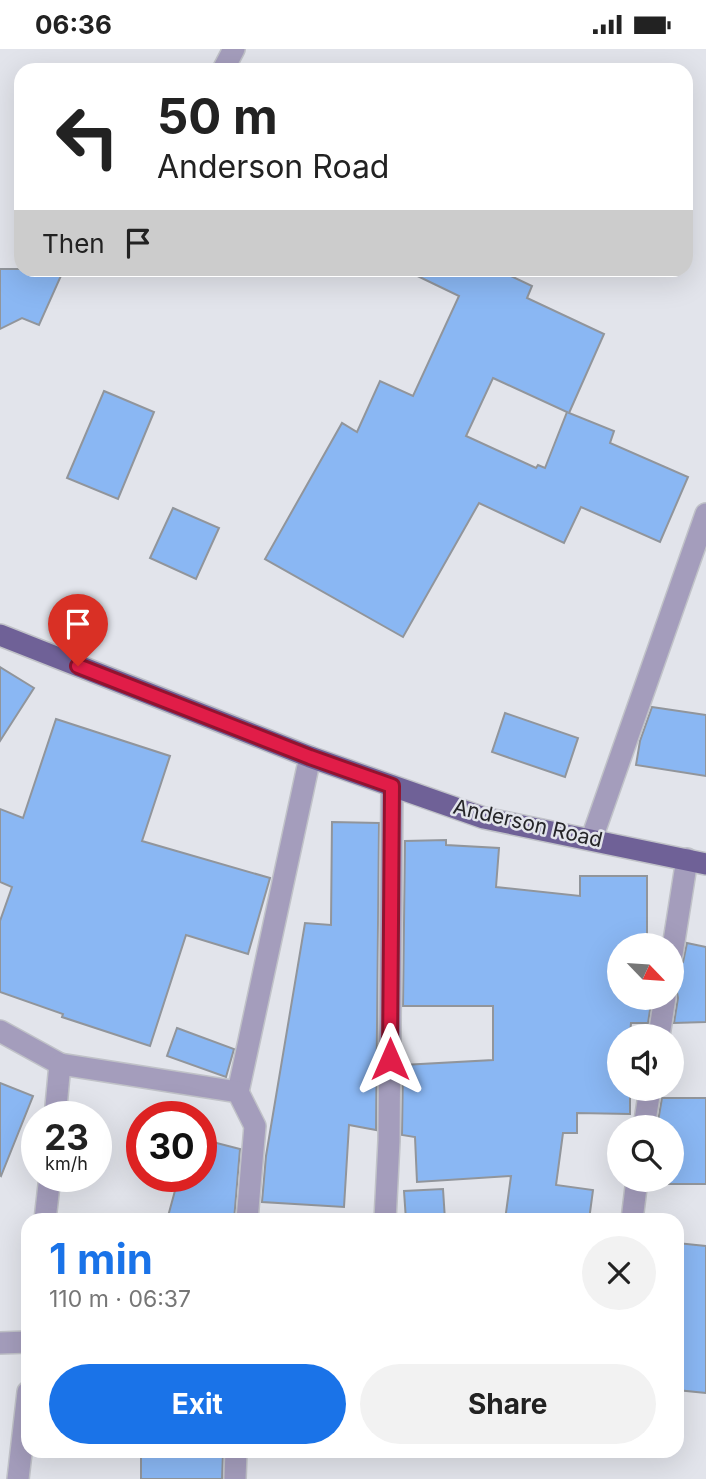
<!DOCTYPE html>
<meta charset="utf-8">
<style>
body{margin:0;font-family:Inter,sans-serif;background:#f2f2f2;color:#222;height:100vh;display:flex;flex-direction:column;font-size:26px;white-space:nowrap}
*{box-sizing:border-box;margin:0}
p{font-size:23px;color:#767676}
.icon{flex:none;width:38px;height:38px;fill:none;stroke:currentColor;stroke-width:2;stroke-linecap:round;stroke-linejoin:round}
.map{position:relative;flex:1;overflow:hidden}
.details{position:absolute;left:21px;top:1164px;width:663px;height:245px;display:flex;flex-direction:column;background:#fff;border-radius:21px;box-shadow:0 7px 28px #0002}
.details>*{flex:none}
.banner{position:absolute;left:14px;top:14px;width:679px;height:214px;border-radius:21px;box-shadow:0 7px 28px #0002;background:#fff;color:#222;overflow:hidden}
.needle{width:46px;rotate:115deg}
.controls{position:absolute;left:607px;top:884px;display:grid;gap:14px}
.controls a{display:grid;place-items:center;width:77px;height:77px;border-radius:50%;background:#fff;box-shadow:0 7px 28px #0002;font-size:35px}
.speed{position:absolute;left:21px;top:1052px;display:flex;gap:14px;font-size:35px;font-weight:700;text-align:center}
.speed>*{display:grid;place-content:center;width:91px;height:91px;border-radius:50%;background:#fff;box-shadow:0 7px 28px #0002;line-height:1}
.speed small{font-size:18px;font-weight:400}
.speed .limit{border:10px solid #d22;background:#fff;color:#111}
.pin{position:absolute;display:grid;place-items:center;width:60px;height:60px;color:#fff;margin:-72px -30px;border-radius:50% 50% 50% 0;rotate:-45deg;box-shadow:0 0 7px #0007}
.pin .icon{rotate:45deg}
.me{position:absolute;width:77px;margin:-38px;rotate:0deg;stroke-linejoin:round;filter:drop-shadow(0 0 5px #0008)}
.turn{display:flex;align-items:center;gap:24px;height:147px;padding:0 28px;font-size:32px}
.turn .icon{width:91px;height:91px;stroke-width:2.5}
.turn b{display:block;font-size:49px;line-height:60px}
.then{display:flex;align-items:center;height:66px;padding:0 28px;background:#0003;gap:14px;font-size:26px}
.round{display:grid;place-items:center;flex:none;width:74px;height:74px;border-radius:37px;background:#f2f2f2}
.head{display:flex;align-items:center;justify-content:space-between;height:119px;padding:0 28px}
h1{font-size:42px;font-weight:700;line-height:52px;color:#1a73e8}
.button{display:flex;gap:14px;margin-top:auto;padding:14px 28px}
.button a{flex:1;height:80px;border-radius:42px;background:#1a73e8;color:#fff;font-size:28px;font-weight:700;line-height:80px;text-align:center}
.button a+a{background:#f2f2f2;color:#222}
.status{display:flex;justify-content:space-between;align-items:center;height:49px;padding:0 35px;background:#fff;direction:ltr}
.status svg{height:19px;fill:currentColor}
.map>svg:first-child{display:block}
.building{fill:#8ab7f3;stroke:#91959b;stroke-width:2;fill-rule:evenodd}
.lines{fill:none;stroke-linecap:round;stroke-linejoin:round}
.minor-casing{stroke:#c0c2c8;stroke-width:24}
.major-casing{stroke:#c0c2c8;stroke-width:24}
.minor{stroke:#a49dbc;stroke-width:21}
.major{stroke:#6f6197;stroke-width:21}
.route-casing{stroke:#92132f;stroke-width:18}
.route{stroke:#e11d48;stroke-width:12}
.labels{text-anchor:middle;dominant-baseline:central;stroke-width:5;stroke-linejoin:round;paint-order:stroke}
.street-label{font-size:21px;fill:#252528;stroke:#e2e4eb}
</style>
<div class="status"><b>06:36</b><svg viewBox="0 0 49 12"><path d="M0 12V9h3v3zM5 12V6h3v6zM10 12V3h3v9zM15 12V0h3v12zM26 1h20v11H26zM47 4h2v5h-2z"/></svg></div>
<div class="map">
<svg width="706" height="1430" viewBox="0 0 706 1430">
<rect width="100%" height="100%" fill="#e2e4eb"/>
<g class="building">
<path d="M0,220H64L39,276L22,269L0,280Z"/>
<path d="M403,220H496L532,237L527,249L604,285L569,364L614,382L610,394L688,428L660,493L581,458L564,494L479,454L403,588L265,510L342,374L357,383L380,332L413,347L459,247ZM493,329L567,363L545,419L538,416L536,419L466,387Z"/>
<path d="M104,342L154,363L118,450L67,429Z"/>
<path d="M173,459L219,479L196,530L150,509Z"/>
<path d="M0,618L34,639L0,692Z"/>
<path d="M652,658L706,666V727L636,716L640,692Z"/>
<path d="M505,664L578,689L565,728L492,703Z"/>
<path d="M56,670L170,707L142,792L270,829L248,905L186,886L150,997L62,968L63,965L0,943V872L12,838L0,833V760L23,769Z"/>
<path d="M332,773L379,774L376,1081L349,1076L344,1158L262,1153L266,1107L305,874L331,876Z"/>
<path d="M446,791V796L499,799L496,838L580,847V827H647V887L661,889L660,896H620V948H652L648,974H631L630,987H620V1040H630V1065L577,1064V1084H563L556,1136L593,1141L589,1171H505L511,1127L417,1133L415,1088L402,1086L403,1016L493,1011V957H403L405,792Z"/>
<path d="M687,894L706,898V973L674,974L678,949L677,943L672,937V918L683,913Z"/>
<path d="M177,979L234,1000L226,1028L167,1007Z"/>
<path d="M0,1034L33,1047L1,1127L0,1126Z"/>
<path d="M662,1049H706V1135H669V1130H672V1078H657Z"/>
<path d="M201,1090L240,1100L234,1171H167L179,1127H201Z"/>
<path d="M443,1140L445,1171H406L404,1142Z"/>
<path d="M677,1194L706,1197V1344L677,1341Z"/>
<path d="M223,1403L222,1430H141V1406Z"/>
</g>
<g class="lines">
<defs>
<g id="minor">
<path d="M223,21L234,0"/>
<path d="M592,789L706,465"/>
<path d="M672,905L687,810"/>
<path d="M0,982L60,1015"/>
<path d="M659,987L665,948"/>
<path d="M238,1043L310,708"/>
<path d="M55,1068L60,1015L238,1043L255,1077L247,1171"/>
<path d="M644,1078L650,1040"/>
<path d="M45,1171L50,1127"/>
<path d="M385,1171L389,1092L392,737"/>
<path d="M632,1171L637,1130"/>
<path d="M0,1294L28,1293"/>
<path d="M18,1430L28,1343"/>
<path d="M235,1430L236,1402"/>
</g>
<path id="major" d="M0,586L310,708L484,769L706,815"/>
</defs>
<use href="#minor" class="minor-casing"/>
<use href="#major" class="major-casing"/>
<use href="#minor" class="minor"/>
<use href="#major" class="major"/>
</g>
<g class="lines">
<defs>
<path id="route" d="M78,617L310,708L392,737L390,1010"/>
</defs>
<use href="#route" class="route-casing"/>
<use href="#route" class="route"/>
</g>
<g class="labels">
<g class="street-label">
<text transform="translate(528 774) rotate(13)">Anderson Road</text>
</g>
</g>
</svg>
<div class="controls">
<a><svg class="needle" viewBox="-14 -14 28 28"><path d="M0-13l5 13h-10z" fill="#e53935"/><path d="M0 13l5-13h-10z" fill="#767676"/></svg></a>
<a><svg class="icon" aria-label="sound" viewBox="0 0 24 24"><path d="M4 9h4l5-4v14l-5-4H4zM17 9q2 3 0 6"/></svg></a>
<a><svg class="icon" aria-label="search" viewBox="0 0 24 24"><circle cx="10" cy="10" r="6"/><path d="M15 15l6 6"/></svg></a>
</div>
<div class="speed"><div>23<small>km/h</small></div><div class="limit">30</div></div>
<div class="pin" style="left:78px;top:617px;background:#d93025"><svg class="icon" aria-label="arrive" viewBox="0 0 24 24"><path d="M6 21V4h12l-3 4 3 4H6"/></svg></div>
<svg class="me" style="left:390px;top:1010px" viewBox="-20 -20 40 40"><path d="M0-17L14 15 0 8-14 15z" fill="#e11d48" stroke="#fff" stroke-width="4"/></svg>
<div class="banner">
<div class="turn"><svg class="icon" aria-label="left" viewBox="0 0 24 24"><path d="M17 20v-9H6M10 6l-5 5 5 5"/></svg><div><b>50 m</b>Anderson Road</div></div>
<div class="then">Then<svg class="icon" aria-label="arrive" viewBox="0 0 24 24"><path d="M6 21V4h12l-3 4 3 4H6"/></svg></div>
</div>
<section class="details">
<div class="head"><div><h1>1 min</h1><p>110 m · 06:37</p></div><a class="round"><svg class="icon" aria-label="close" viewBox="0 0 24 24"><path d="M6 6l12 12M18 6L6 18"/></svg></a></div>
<div class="button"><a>Exit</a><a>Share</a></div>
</section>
</div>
